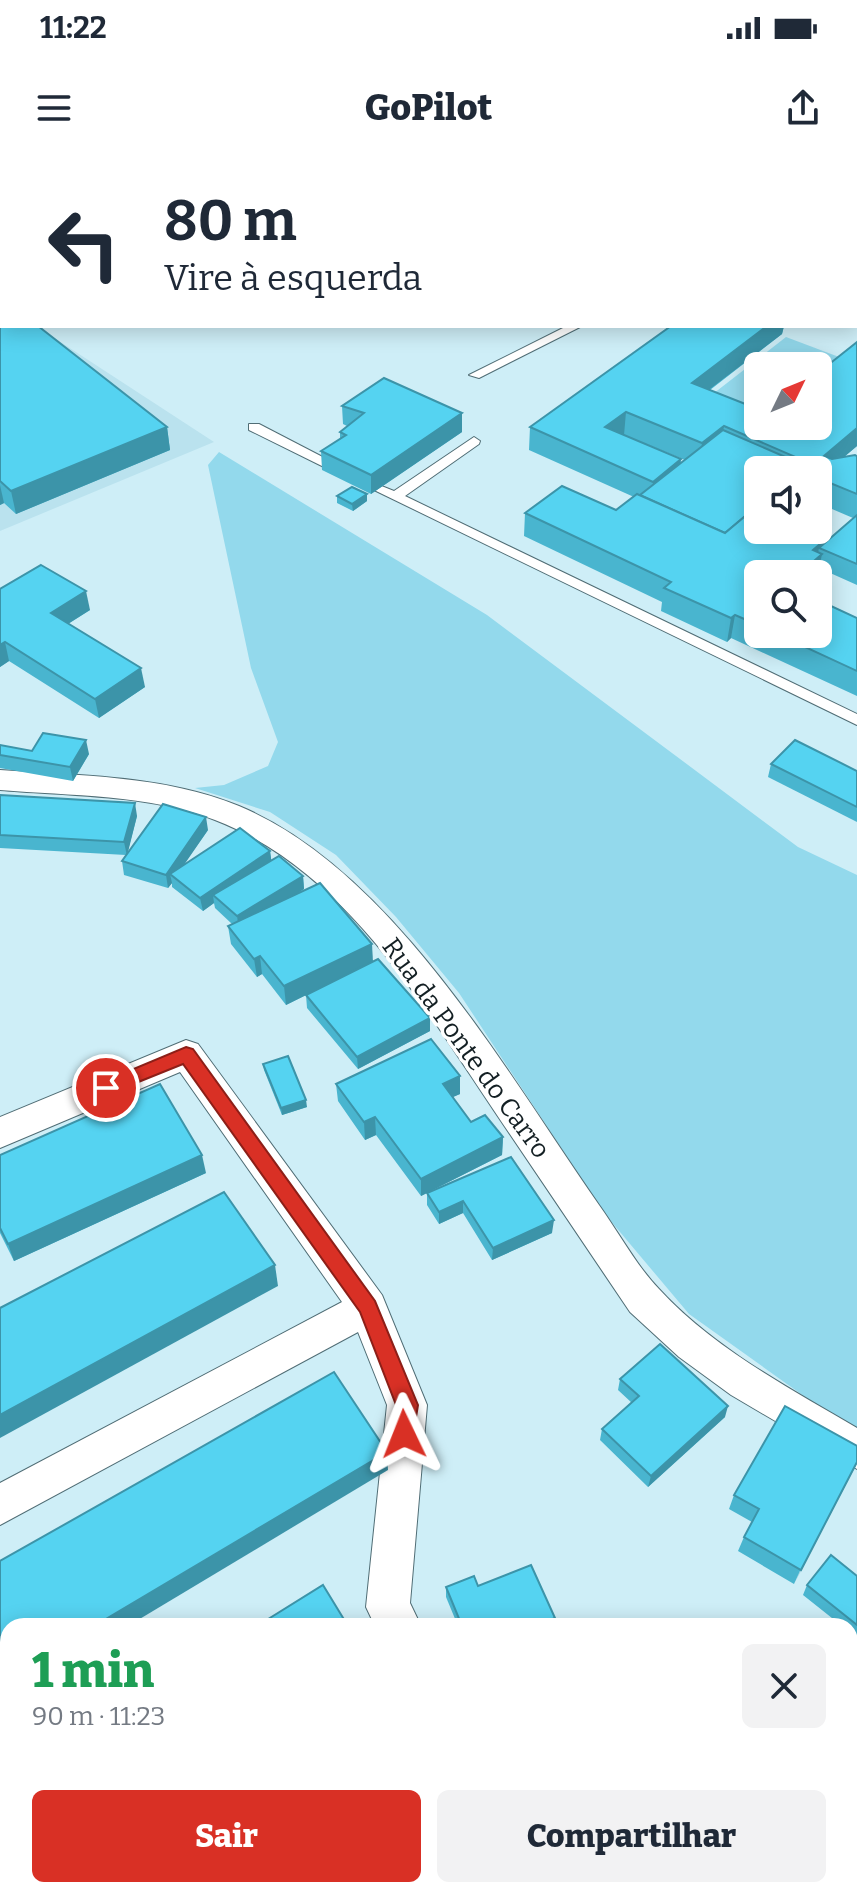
<!DOCTYPE html>
<html lang="pt">
<meta charset="utf-8">
<style>
body{margin:0;font-family:Bitter,serif;background:#f2f2f3;color:#1f2937;height:100vh;display:flex;flex-direction:column;font-size:30px;white-space:nowrap}
*{box-sizing:border-box;margin:0}
p{font-size:26px;color:#747a83}
.icon{flex:none;width:44px;height:44px;fill:none;stroke:currentColor;stroke-width:2;stroke-linecap:round;stroke-linejoin:round}
.map{position:relative;flex:1;overflow:hidden}
.drawer{position:absolute;left:0px;top:1458px;width:858px;height:280px;display:flex;flex-direction:column;background:#fff;border-radius:24px 24px 0 0;box-shadow:0 4px 20px #0003}
.drawer>*{flex:none}
.top-card{position:absolute;left:0px;top:0px;width:858px;height:168px;box-shadow:0 4px 20px #0003;background:#fff;color:#1f2937;overflow:hidden}
.needle{width:52px;rotate:47deg}
.controls{position:absolute;left:744px;top:192px;display:grid;gap:16px}
.controls a{display:grid;place-items:center;width:88px;height:88px;border-radius:12px;background:#fff;box-shadow:0 4px 20px #0003;font-size:40px}
.pin{position:absolute;display:grid;place-items:center;width:68px;height:68px;color:#fff;margin:-34px;border:4px solid #fff;border-radius:50%;box-shadow:0 2px 8px #0007}
.me{position:absolute;width:88px;margin:-44px;rotate:358deg;stroke-linejoin:round;filter:drop-shadow(0 0 6px #0008)}
.turn{display:flex;align-items:center;gap:28px;height:168px;padding:0 32px;font-size:36px}
.turn .icon{width:104px;height:104px;stroke-width:2.5}
.turn b{display:block;font-size:56px;line-height:68px}
.round{display:grid;place-items:center;flex:none;width:84px;height:84px;border-radius:12px;background:#f2f2f3}
.overview{display:flex;align-items:center;justify-content:space-between;height:136px;padding:0 32px}
h1{font-size:48px;font-weight:800;line-height:60px;color:#1e9e55}
.button{display:flex;gap:16px;margin-top:auto;padding:16px 32px}
.button a{flex:1;height:92px;border-radius:12px;background:#d93025;color:#fff;font-size:32px;font-weight:800;line-height:92px;text-align:center}
.button a+a{background:#f2f2f3;color:#1f2937}
.status{display:flex;justify-content:space-between;align-items:center;height:56px;padding:0 40px;background:#fff;direction:ltr}
.status svg{height:22px;fill:currentColor}
header{display:flex;justify-content:space-between;align-items:center;height:104px;padding:0 32px;background:#fff;font-size:36px;font-weight:800}
.map>svg:first-child{display:block}
.built{fill:#bae2ee}
.green{fill:#93d9ec}
.lines{fill:none;stroke-linecap:round;stroke-linejoin:round}
.service-casing{stroke:#506d75;stroke-width:2}
.minor-casing{stroke:#506d75;stroke-width:2}
.tertiary-casing{stroke:#506d75;stroke-width:46}
.secondary-casing{stroke:#506d75;stroke-width:2}
.path{stroke:#869ea5;stroke-width:3;stroke-dasharray:3 4;stroke-linecap:butt}
.service{fill:#fff;fill-rule:evenodd}
.minor{fill:#fff;fill-rule:evenodd}
.tertiary{stroke:#fff;stroke-width:44}
.secondary{fill:#fbede5;fill-rule:evenodd}
.wall{fill:#49b5cf;fill-rule:evenodd}
.shaded-wall{fill:#3c94a9}
.building{fill:#55d3f1;stroke:#3c94a9;stroke-width:2}
.route{fill:#d93025;stroke:#8d1f18;stroke-width:2}
.labels{text-anchor:middle;dominant-baseline:central;stroke-width:7;stroke-linejoin:round;paint-order:stroke}
.street-label{font-size:26px;fill:#131f23;stroke:#fff}
</style>
<div class="status"><b>11:22</b><svg viewBox="0 0 49 12"><path d="M0 12V9h3v3zM5 12V6h3v6zM10 12V3h3v9zM15 12V0h3v12zM26 1h20v11H26zM47 4h2v5h-2z"/></svg></div>
<header><svg class="icon" aria-label="menu" viewBox="0 0 24 24"><path d="M4 6h16M4 12h16M4 18h16"/></svg>GoPilot<svg class="icon" aria-label="share" viewBox="0 0 24 24"><path d="M12 15V3M7 8l5-5 5 5M5 13v7h14v-7"/></svg></header>
<div class="map">
<svg width="857" height="1738" viewBox="0 0 857 1738">
<rect width="100%" height="100%" fill="#ceeef7"/>
<path class="built" d="M0,152L2,166H36L214,282L0,371Z"/>
<g class="green">
<path d="M786,177L847,200L818,223V206H758V257L709,237Z"/>
<path d="M219,292L487,455L798,687L857,715V1269L815,1244L689,1154L604,1053L459,833L396,757L336,695L270,652L195,628L224,625L268,606L278,582L251,508L208,305Z"/>
</g>
<g class="lines">
<defs>
<g id="service">
<path d="M567,166H582L479,218L469,215Z"/>
<path d="M249,264H259L338,305L326,308L249,270Z"/>
<path d="M474,277L480,281L479,284L405,336L857,554V565L372,329L379,325L394,331Z"/>
</g>
<g id="minor">
<rect x="834" y="0" width="20" height="2"/>
<path d="M0,610C79,616 164,615 239,646C393,710 506,912 599,1045C619,1073 636,1105 659,1129C713,1188 789,1228 857,1268V1309L731,1235L679,1197L630,1152C585,1085 540,1019 495,952C421,842 344,710 215,660C148,634 71,636 0,630Z"/>
<path d="M186,880L198,884L382,1135L427,1245L410,1443L421,1466H375L366,1447L387,1245L358,1172L0,1365V1323L342,1142L180,912L0,988V957Z"/>
<path d="M276,1730H335L332,1738H273Z"/>
</g>
<path id="tertiary" d="M0,124L2,123"/>
<g id="secondary">
<path d="M700,0H741L743,2H702Z"/>
<rect x="856" y="9" width="1" height="16"/>
<rect x="0" y="75" width="2" height="16"/>
</g>
</defs>
<use href="#service" class="service-casing"/>
<use href="#minor" class="minor-casing"/>
<use href="#tertiary" class="tertiary-casing"/>
<use href="#secondary" class="secondary-casing"/>
<path class="path" d="M488,0L494,2"/>
<use href="#service" class="service"/>
<use href="#minor" class="minor"/>
<use href="#tertiary" class="tertiary"/>
<use href="#secondary" class="secondary"/>
</g>
<g class="wall">
<path d="M195,0H276L280,2H196Z"/>
<path d="M0,137L167,267L170,290L16,354L4,343L0,345Z"/>
<path d="M671,166H784L782,174L710,230L758,266L857,182V286L844,297L857,296V425L819,408L758,414V474H818L857,458V536L731,478L727,482L661,451L662,442L524,376L525,353L616,350L634,337L529,290L530,267ZM639,281L685,300L680,304L681,299ZM758,310H818V343L853,358L826,382L758,370Z"/>
<path d="M342,246L462,253V272L371,334L322,310L321,291L340,279V272L347,266L343,264Z"/>
<path d="M337,336L367,341L353,351L337,343Z"/>
<path d="M0,429L90,450L68,464L145,527L99,558L9,501L0,507Z"/>
<path d="M0,585L32,591L89,594L73,621L0,608Z"/>
<path d="M771,604L857,611V662L768,617Z"/>
<path d="M0,635L137,656L127,694L208,670L184,704L270,691L271,700L303,716L304,729L295,735L373,801L430,871L358,909L307,848L306,835L286,845L262,814L257,817L231,784L228,766L232,764L215,748L214,743L203,751L172,727V723L168,728L124,715L122,701L126,695L0,688Z"/>
<path d="M263,904L307,947L282,955L264,910Z"/>
<path d="M336,924L460,934L452,937L471,962L503,977L502,995L421,1036L376,975L365,980L338,941Z"/>
<path d="M0,995L206,1013L14,1101L0,1073Z"/>
<path d="M511,997L552,1073L492,1100L463,1053L439,1064L427,1045V1033Z"/>
<path d="M620,1219L725,1257L648,1327L600,1280L602,1269L632,1243L618,1230Z"/>
<path d="M857,1286L794,1424L738,1391L744,1377L752,1362L729,1349L734,1335Z"/>
<path d="M857,1416V1478L850,1473V1466H842L803,1435L807,1425Z"/>
<path d="M478,1426L554,1466H458L446,1437V1427Z"/>
</g>
<g class="shaded-wall">
<path d="M0,4H2V16L0,17Z"/>
<path d="M767,166H784L782,174L689,245L692,223Z"/>
<path d="M626,252L624,275L605,267Z"/>
<path d="M462,253V272L371,334V315Z"/>
<path d="M724,266L720,289L699,306L702,283Z"/>
<path d="M167,267L170,290L16,354L11,331Z"/>
<path d="M857,268V286L819,318L824,296Z"/>
<path d="M681,299L678,322L651,345L653,322Z"/>
<path d="M0,325L4,343L0,345Z"/>
<path d="M367,334V341L353,351L352,344Z"/>
<path d="M827,378L824,390L819,388L817,398L822,394L818,414H799L813,390Z"/>
<path d="M86,431L90,450L55,472L51,453Z"/>
<path d="M735,455L731,478L727,482L731,458Z"/>
<path d="M5,482L9,501L0,507V485Z"/>
<path d="M141,508L145,527L99,558L95,539Z"/>
<path d="M86,580L89,594L73,621L70,607Z"/>
<path d="M135,643L137,656L127,696L124,682Z"/>
<path d="M206,657L208,670L175,718L170,714L172,723L168,728L166,715Z"/>
<path d="M270,691L272,705L213,735L214,743L203,751L200,738Z"/>
<path d="M303,716L304,729L239,770L237,756Z"/>
<path d="M372,784L373,802L286,845L284,826Z"/>
<path d="M260,796L262,814L257,817L254,799Z"/>
<path d="M430,858V871L358,909L357,897Z"/>
<path d="M460,916V934L442,942L443,924Z"/>
<path d="M306,940L307,947L282,955L281,948Z"/>
<path d="M375,957L376,975L365,980L364,962Z"/>
<path d="M503,977L502,995L421,1036V1019Z"/>
<path d="M202,995L206,1013L14,1101L8,1084Z"/>
<path d="M463,1041V1053L439,1064V1052Z"/>
<path d="M554,1060L552,1073L492,1100L493,1088Z"/>
<path d="M275,1105L278,1126L0,1278V1255Z"/>
<path d="M728,1246L725,1257L648,1327L651,1316Z"/>
<path d="M387,1292L388,1310L128,1466H94Z"/>
<path d="M857,1302V1303L794,1424L801,1410Z"/>
<path d="M555,1458L554,1466H535Z"/>
<path d="M8,1517V1538L0,1543V1522Z"/>
<path d="M62,1730H87L75,1738H50Z"/>
</g>
<g class="building">
<path d="M0,0H15L16,1L2,2V4H0Z"/>
<path d="M44,0H164L165,2H44Z"/>
<path d="M233,0H276L280,2H230Z"/>
<path d="M856,31H857L856,65Z"/>
<path d="M0,137L2,138V166H38L167,267L11,331L0,321Z"/>
<path d="M671,166H767L692,223L758,249V266H818V213L857,182V268L824,296L832,299L855,295L857,296V334L818,318V310H798L807,302L724,266L702,283L626,252L605,267L681,299L653,322L530,267Z"/>
<path d="M384,218L462,253L371,315L321,291L346,275L340,272L364,253L342,246Z"/>
<path d="M723,270L804,305L798,310H758V348L756,347L725,373L640,335Z"/>
<path d="M562,326L616,350L637,334L725,373L756,347L758,348V370H809L827,378L813,390L822,394L799,414H758V465L735,455L731,458L664,428L671,422L525,353Z"/>
<path d="M352,327L367,334L352,344L337,336Z"/>
<path d="M857,355V404L819,388Z"/>
<path d="M41,405L86,431L51,453L141,508L95,539L5,482L0,485V429Z"/>
<path d="M818,440L857,458V511L777,474H818Z"/>
<path d="M43,573L86,580L70,607L0,595V585L32,591Z"/>
<path d="M795,580L857,611V647L771,604Z"/>
<path d="M0,635L135,643L124,682L0,675Z"/>
<path d="M163,644L206,657L166,715L122,701Z"/>
<path d="M240,668L270,691L200,738L170,714Z"/>
<path d="M279,696L303,716L237,756L213,735Z"/>
<path d="M320,723L372,784L284,826L260,796L254,799L228,766Z"/>
<path d="M378,799L430,858L357,897L306,835Z"/>
<path d="M431,879L460,916L443,924L471,962L485,955L503,977L421,1019L375,957L364,962L336,924Z"/>
<path d="M288,896L306,940L281,948L263,904Z"/>
<path d="M160,924L202,995L8,1084L0,1068V995Z"/>
<path d="M511,997L554,1060L493,1088L463,1041L439,1052L427,1033Z"/>
<path d="M224,1032L275,1105L0,1255V1148Z"/>
<path d="M660,1184L728,1246L651,1316L602,1269L639,1236L620,1219Z"/>
<path d="M334,1212L387,1292L94,1466H8V1517L0,1522V1401Z"/>
<path d="M785,1246L857,1286V1302L801,1410L744,1377L759,1349L734,1335Z"/>
<path d="M831,1395L857,1416V1465L807,1425Z"/>
<path d="M531,1405L555,1458L535,1466H462L446,1427L474,1416L478,1426Z"/>
<path d="M323,1425L348,1466H257Z"/>
<path d="M607,1462L705,1465V1466H607Z"/>
<path d="M8,1637V1693L0,1676V1642Z"/>
<path d="M25,1730H62L50,1738H28Z"/>
<path d="M393,1730H498L503,1738H381Z"/>
</g>
<path class="route" d="M186,887L193,889L375,1141L418,1245L412,1281L404,1284L396,1281L393,1274L396,1245L360,1152L183,904L106,935L97,928L100,923Z"/>
<g class="labels">
<g class="street-label">
<text transform="translate(466 888) rotate(54)">Rua da Ponte do Carro</text>
</g>
</g>
</svg>
<div class="controls">
<a><svg class="needle" viewBox="-14 -14 28 28"><path d="M0-13l5 13h-10z" fill="#e53935"/><path d="M0 13l5-13h-10z" fill="#747a83"/></svg></a>
<a><svg class="icon" aria-label="sound" viewBox="0 0 24 24"><path d="M4 9h4l5-4v14l-5-4H4zM17 9q2 3 0 6"/></svg></a>
<a><svg class="icon" aria-label="search" viewBox="0 0 24 24"><circle cx="10" cy="10" r="6"/><path d="M15 15l6 6"/></svg></a>
</div>
<div class="pin" style="left:106px;top:928px;background:#d93025"><svg class="icon" aria-label="arrive" viewBox="0 0 24 24"><path d="M6 21V4h12l-3 4 3 4H6"/></svg></div>
<svg class="me" style="left:404px;top:1274px" viewBox="-20 -20 40 40"><path d="M0-17L14 15 0 8-14 15z" fill="#d93025" stroke="#fff" stroke-width="4"/></svg>
<div class="top-card">
<div class="turn"><svg class="icon" aria-label="left" viewBox="0 0 24 24"><path d="M17 20v-9H6M10 6l-5 5 5 5"/></svg><div><b>80 m</b>Vire à esquerda</div></div>
</div>
<section class="drawer">
<div class="overview"><div><h1>1 min</h1><p>90 m · 11:23</p></div><a class="round"><svg class="icon" aria-label="close" viewBox="0 0 24 24"><path d="M6 6l12 12M18 6L6 18"/></svg></a></div>
<div class="button"><a>Sair</a><a>Compartilhar</a></div>
</section>
</div>
